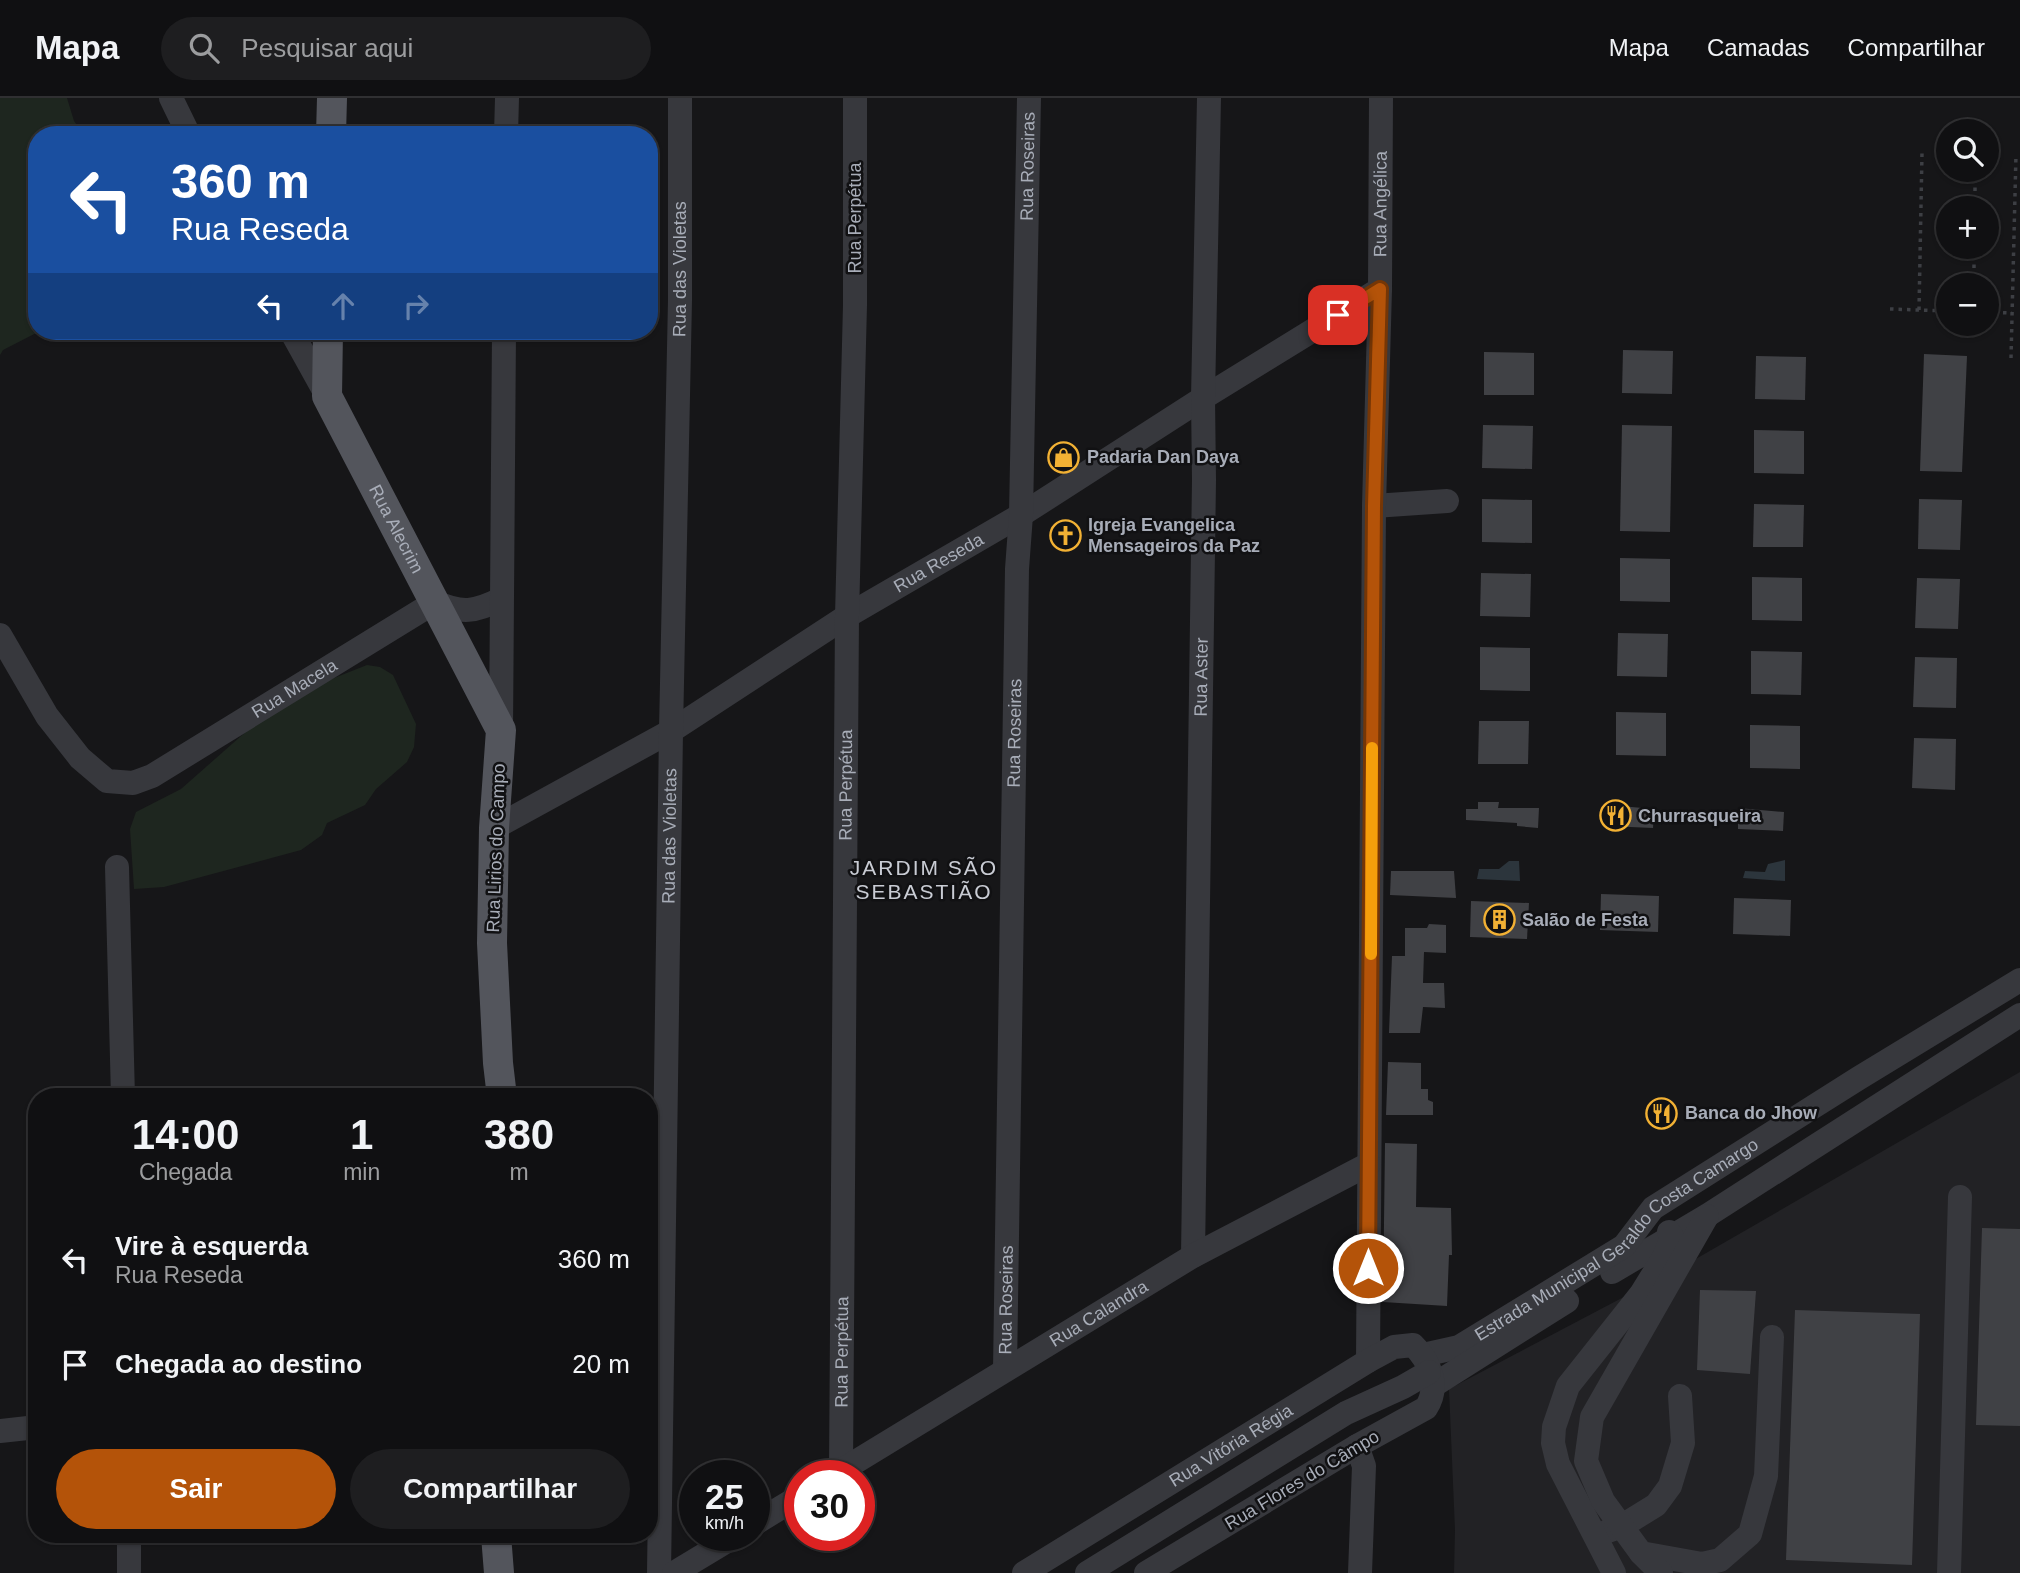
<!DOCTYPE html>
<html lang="pt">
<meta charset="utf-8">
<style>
body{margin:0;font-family:Arial,sans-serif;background:#1e1e20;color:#f1f3f6;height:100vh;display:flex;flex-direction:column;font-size:26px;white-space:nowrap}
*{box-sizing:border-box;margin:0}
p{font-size:23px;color:#9c9d9f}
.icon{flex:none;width:38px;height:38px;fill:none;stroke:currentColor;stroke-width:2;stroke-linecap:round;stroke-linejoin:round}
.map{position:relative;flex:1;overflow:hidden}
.side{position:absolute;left:28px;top:990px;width:630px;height:455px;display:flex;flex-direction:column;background:#101012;border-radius:28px;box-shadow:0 2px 5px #0004,0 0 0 2px #303032}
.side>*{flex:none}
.guide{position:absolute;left:28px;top:28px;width:630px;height:214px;border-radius:28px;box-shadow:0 2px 5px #0004,0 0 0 2px #303032;background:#1a4fa0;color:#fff;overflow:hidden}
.buttons{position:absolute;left:1936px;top:21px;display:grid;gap:14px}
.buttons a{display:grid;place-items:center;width:63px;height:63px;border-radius:50%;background:#101012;box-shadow:0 2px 5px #0004,0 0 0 2px #303032;font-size:35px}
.speed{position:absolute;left:679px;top:1362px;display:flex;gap:14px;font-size:35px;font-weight:700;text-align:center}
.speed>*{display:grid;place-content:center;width:91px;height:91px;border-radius:50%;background:#101012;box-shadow:0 2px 5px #0004,0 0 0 2px #303032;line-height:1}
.speed small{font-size:18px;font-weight:400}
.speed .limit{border:10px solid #d22;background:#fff;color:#111}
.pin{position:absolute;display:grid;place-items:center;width:60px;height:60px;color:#fff;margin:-30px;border-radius:14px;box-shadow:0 4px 10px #0006}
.me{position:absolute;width:77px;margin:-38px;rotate:0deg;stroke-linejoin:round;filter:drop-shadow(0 0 5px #0008)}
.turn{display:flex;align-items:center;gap:24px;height:147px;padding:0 28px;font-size:32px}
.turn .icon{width:91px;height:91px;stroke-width:2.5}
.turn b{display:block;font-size:49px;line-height:60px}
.lanes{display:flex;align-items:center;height:66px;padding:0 28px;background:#0003;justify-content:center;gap:35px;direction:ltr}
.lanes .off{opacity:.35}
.eta{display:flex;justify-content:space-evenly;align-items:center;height:119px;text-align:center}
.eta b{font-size:42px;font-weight:800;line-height:49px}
.primary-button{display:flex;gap:14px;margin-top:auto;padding:14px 28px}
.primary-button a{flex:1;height:80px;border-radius:42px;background:#b45309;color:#fff;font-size:28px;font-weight:800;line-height:80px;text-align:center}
.primary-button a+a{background:#1e1e20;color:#f1f3f6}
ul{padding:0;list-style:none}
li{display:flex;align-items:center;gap:21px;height:105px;padding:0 28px}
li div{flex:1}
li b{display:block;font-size:26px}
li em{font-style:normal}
header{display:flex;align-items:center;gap:42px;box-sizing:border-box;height:98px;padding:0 35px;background:#101012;border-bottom:2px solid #303032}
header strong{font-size:33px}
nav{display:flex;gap:38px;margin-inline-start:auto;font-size:24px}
.search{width:490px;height:63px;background:#1e1e20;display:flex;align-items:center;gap:18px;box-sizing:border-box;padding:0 24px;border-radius:38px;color:#9c9d9f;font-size:26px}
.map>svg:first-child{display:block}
.built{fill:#222225}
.green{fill:#1e261f}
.water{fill:#2c353c}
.building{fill:#404145}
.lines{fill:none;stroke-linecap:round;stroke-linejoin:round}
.path{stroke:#3d3f44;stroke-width:3.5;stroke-dasharray:3.5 5;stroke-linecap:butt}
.minor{stroke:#37383d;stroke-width:24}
.major{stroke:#53555c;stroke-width:30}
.route-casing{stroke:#753606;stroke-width:18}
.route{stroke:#b45309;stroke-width:12}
.slow{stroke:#f59e0b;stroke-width:12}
.labels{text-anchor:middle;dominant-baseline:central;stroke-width:5;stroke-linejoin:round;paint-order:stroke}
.street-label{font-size:18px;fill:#a8adb8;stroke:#111113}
.poi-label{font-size:18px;font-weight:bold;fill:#a8adb8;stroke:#111113;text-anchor:start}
.quarter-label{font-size:21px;letter-spacing:2px;fill:#c9ccd4;stroke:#111113}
</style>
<header>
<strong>Mapa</strong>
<div class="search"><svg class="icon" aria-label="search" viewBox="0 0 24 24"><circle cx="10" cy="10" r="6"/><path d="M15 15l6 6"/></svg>Pesquisar aqui</div>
<nav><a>Mapa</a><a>Camadas</a><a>Compartilhar</a></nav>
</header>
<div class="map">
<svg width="2020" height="1475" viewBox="0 0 2020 1475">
<rect width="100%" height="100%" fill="#161618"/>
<path class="built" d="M2020,974V1475H1454L1455,1432L1449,1291L1694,1162Z"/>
<g class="green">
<path d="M0,0H67L74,23L84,37H37V233H40L3,252L0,257Z"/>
<path d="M367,567L380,569L393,577L416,626L414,649L407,664L376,691L365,707L327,725L322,737L301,752L164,789L134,791L130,731L136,714L181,691L249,631L319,586Z"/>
</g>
<g class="water">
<path d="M1785,762V783L1743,780L1745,773L1765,774L1768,766Z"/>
<path d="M1509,763H1519L1520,783L1477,781L1479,771H1499Z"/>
</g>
<g class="building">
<path d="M1623,252L1673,253L1672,296L1622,295Z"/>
<path d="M1484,254L1534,255V297H1484Z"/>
<path d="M1924,256L1967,258L1962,374L1920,373Z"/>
<path d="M1756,258L1806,259L1805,302L1755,301Z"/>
<path d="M1483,327L1533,328L1532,371L1482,370Z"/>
<path d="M1622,327L1672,328L1670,434L1620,433Z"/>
<path d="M1754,332L1804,333V376L1754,375Z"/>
<path d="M1482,401L1532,402V445L1482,444Z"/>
<path d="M1919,401L1962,402L1960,452L1918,451Z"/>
<path d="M1754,406L1804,407L1803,449H1753Z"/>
<path d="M1620,460L1670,461V504L1620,503Z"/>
<path d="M1481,475L1531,476L1530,519L1480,518Z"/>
<path d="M1752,479L1802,480V523L1752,522Z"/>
<path d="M1917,480L1960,481L1958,531L1915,530Z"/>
<path d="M1618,535L1668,536L1667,579L1617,578Z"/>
<path d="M1480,549L1530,550V593L1480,592Z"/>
<path d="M1751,553L1802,554L1801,597L1751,596Z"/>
<path d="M1915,559L1957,560L1956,610L1913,609Z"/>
<path d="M1616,614L1666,615V658L1616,657Z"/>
<path d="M1479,623H1529L1528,666H1478Z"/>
<path d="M1750,627L1800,628V671L1750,670Z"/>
<path d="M1914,640L1956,641L1955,692L1912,690Z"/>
<path d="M1478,704H1499L1498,710H1539L1538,730L1517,728V725L1466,722V711H1478Z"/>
<path d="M1609,707L1654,711L1653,730L1608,728Z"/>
<path d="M1738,710L1784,714L1783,733L1738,731Z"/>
<path d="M1391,773H1454L1456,800L1390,797Z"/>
<path d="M1601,796L1659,798L1658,834L1600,832Z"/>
<path d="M1734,800L1791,802L1790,838L1733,836Z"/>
<path d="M1471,803L1529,805L1527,841L1470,839Z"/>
<path d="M1429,826L1446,827V855L1424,854L1423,885H1444L1445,910L1423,909L1420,935H1389L1392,858H1405V830H1427Z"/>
<path d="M1388,964L1421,965V991H1428V1002L1433,1004V1017H1386Z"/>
<path d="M1385,1045L1417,1046L1416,1109L1451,1110L1452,1157H1449L1447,1208L1383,1204Z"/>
<path d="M1982,1130L2020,1131V1328L1976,1327Z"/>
<path d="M1700,1192L1756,1193L1750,1276L1697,1272Z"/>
<path d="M1795,1212L1920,1216L1912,1467L1786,1462Z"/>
</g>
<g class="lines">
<g class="path">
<path d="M1975,110V72"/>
<path d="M1974,187V149"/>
<path d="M1890,211L1948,213"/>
<path d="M1919,212L1922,55"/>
<path d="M1986,214L2012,215"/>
<path d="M1973,227V226"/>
<path d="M2011,260L2016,56"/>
</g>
<g class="minor">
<path d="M171,0L189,37"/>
<path d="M506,37L507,0"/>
<path d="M291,233L327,298"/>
<path d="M1374,408L1447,403"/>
<path id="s1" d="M0,537L47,618L80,660L107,683L133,685L152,678L435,504C462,516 475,514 501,501"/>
<path d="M501,632L504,233"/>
<path id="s2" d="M494,730L671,633L847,518L1021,417L1203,300L1380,191"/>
<path d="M117,769L123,999"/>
<path id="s3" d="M1193,1158L1204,382L1203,300L1209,0"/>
<path d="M1612,1174L1708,1117L2020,917"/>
<path id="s4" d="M1423,1257L1459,1249L1624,1148L1653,1110L1859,980L2020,882"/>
<path id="s5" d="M1368,1263L1374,408L1380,191L1381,0"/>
<path id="s6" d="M1005,1272L1017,471L1021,417L1029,0"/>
<path d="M1434,1287L1567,1203"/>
<path d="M0,1333L37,1329"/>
<path d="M1357,1348L1364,1368L1360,1475"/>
<path id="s7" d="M841,1373L847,518L855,207V0"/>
<path id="s8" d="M834,1377L1193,1158L1369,1066"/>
<path d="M754,1426L800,1398"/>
<path d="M1608,1433L1622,1428L1656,1407L1670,1388L1683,1345L1680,1298"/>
<path d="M129,1437V1475"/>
<path d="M1641,1455L1702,1466L1720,1462L1750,1436L1766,1378L1772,1239"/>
<path id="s9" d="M659,1475L671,633L680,202V0"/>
<path d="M674,1475L737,1437"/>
<path id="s10" d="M1024,1475L1368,1263L1394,1249L1413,1247C1430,1263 1440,1289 1426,1310L1357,1348L1146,1475"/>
<path d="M1087,1475L1346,1315L1403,1289L1429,1274"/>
<path d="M1614,1475L1558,1366L1553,1345L1554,1329L1568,1288L1641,1196L1664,1159L1672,1139L1669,1134"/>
<path d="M1661,1475L1641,1455L1603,1403L1586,1363L1592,1319L1707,1118"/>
<path d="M1949,1475L1960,1099"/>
</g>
<g class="major">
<path d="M331,37L332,0"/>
<path id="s11" d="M328,233L327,298L501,632L494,730L492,845L498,965L502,999"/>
<path d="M496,1437L499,1475"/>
</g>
</g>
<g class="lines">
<defs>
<path id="route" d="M1338,217L1380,191L1374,408L1368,1170"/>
</defs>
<use href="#route" class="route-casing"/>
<use href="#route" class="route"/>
<path class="slow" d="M1371,856L1372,650"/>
</g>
<defs>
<symbol id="shop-ring" viewBox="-11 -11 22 22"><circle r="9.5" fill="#111113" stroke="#f2b134" stroke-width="1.5"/><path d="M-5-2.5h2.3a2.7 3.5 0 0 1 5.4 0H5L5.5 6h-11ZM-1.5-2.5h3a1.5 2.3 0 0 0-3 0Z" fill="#f2b134"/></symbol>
<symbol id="church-ring" viewBox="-11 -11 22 22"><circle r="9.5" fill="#111113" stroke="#f2b134" stroke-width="1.5"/><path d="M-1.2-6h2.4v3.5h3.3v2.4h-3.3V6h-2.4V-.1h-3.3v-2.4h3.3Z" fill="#f2b134"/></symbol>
<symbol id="restaurant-ring" viewBox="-11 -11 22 22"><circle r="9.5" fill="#111113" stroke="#f2b134" stroke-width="1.5"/><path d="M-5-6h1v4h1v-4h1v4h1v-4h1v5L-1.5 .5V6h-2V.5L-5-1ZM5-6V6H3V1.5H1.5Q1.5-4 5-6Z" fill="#f2b134"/></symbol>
<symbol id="building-ring" viewBox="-11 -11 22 22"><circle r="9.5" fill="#111113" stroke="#f2b134" stroke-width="1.5"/><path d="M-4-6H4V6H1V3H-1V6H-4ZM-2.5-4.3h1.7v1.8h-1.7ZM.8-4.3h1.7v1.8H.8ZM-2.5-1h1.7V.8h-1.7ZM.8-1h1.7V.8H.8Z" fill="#f2b134"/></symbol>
</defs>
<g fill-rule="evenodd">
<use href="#shop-ring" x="1046" y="342" width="35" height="35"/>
<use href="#church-ring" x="1048" y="420" width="35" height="35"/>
<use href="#restaurant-ring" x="1598" y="700" width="35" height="35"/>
<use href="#building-ring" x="1482" y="804" width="35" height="35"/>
<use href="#restaurant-ring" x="1644" y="998" width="35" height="35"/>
</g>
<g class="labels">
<g class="street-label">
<text stroke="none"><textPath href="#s6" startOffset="1204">Rua Roseiras</textPath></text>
<text stroke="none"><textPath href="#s5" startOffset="1157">Rua Angélica</textPath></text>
<text transform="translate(855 120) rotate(-90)">Rua Perpétua</text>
<text stroke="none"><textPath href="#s9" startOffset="1304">Rua das Violetas</textPath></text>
<text stroke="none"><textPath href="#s11" startOffset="215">Rua Alecrim</textPath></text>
<text stroke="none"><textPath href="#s2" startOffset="518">Rua Reseda</textPath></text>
<text stroke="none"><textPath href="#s3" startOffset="579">Rua Aster</textPath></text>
<text stroke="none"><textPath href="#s1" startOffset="396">Rua Macela</textPath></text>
<text stroke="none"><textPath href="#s6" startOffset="637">Rua Roseiras</textPath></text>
<text stroke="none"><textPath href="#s7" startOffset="686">Rua Perpétua</textPath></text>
<text stroke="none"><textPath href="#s9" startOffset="737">Rua das Violetas</textPath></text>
<text transform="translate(496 750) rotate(-88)">Rua Lirios do Campo</text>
<text stroke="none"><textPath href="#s4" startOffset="229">Estrada Municipal Geraldo Costa Camargo</textPath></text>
<text stroke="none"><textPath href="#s6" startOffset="70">Rua Roseiras</textPath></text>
<text stroke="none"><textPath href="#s8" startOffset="310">Rua Calandra</textPath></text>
<text stroke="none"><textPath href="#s7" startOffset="119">Rua Perpétua</textPath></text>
<text stroke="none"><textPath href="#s10" startOffset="243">Rua Vitória Régia</textPath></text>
<text transform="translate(1302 1382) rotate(-31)">Rua Flores do Câmpo</text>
</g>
<g class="poi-label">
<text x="1087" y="359">Padaria Dan Daya</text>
<text x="1088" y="427">Igreja Evangelica<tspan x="1088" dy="21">Mensageiros da Paz</tspan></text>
<text x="1638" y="718">Churrasqueira</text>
<text x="1522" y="822">Salão de Festa</text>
<text x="1685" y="1015">Banca do Jhow</text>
</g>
<g class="quarter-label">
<text x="924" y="769">JARDIM SÃO<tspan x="924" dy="24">SEBASTIÃO</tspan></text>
</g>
</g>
</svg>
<div class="buttons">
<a><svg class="icon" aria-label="search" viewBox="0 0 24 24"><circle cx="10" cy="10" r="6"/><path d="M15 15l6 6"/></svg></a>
<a>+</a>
<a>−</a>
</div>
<div class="speed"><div>25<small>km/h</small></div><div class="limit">30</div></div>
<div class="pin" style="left:1338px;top:217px;background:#d93025"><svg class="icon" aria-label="arrive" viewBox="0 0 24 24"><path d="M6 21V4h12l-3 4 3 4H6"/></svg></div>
<svg class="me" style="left:1368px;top:1170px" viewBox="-20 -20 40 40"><circle r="17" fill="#b45309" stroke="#fff" stroke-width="3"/><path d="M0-11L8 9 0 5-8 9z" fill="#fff"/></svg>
<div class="guide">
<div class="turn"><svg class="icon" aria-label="left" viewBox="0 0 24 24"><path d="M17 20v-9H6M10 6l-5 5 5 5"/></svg><div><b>360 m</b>Rua Reseda</div></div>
<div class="lanes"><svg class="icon" aria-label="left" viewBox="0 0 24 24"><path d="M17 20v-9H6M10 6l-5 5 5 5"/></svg><svg class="icon off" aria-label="ahead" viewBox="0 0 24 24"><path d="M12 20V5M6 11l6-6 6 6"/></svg><svg class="icon off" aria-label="right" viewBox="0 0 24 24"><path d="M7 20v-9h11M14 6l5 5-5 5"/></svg></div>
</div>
<section class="side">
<div class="eta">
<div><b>14:00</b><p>Chegada</p></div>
<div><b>1</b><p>min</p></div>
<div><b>380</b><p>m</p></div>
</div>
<ul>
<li><svg class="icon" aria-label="left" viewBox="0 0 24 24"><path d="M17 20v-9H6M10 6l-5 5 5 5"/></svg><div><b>Vire à esquerda</b><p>Rua Reseda</p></div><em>360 m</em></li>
<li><svg class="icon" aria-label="arrive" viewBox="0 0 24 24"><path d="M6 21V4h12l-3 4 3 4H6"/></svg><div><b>Chegada ao destino</b></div><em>20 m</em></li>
</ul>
<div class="primary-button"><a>Sair</a><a>Compartilhar</a></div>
</section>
</div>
